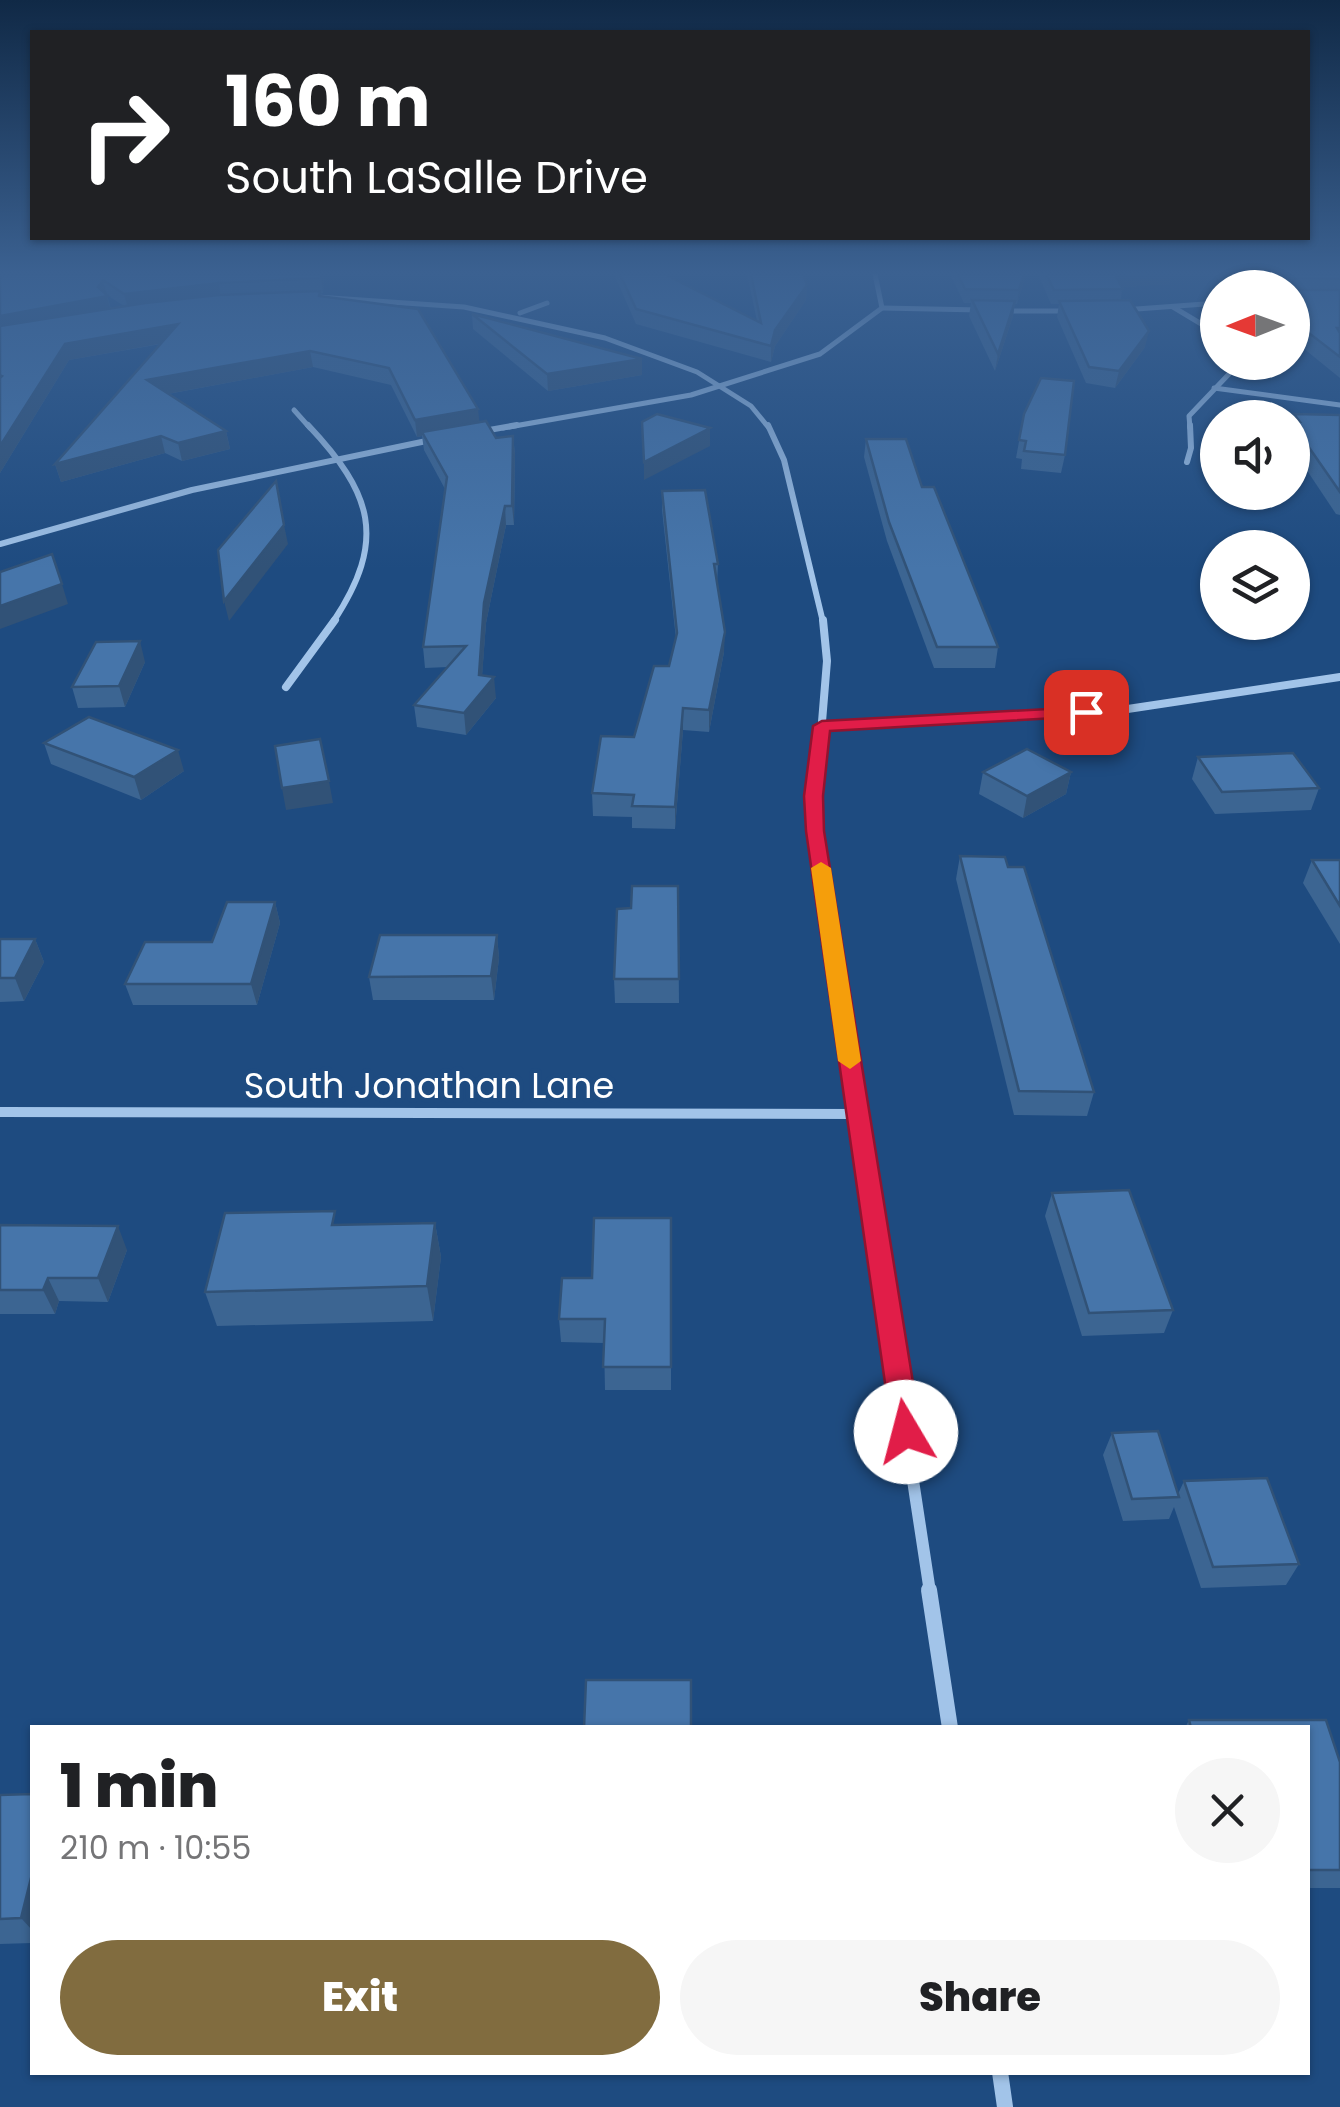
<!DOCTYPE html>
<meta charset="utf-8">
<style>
body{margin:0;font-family:Poppins,sans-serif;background:#f6f6f6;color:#202124;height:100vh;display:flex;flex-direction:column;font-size:38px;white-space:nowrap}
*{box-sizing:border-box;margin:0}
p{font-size:32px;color:#757577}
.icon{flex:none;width:55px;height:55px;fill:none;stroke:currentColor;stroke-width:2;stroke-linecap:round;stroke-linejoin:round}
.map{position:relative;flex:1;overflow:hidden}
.side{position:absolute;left:30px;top:1725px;width:1280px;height:350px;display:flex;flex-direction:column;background:#fff;border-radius:0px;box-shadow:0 2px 8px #0004}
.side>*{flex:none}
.banner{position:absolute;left:30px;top:30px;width:1280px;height:210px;border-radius:0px;box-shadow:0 2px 8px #0004;background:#202124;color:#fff;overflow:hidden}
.needle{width:65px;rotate:269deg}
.tools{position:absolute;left:1200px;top:270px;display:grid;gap:20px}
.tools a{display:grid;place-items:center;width:110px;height:110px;border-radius:50%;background:#fff;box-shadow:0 2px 8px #0004;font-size:50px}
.pin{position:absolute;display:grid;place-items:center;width:85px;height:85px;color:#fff;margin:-42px;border-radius:20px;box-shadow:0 5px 15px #0006}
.me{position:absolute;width:110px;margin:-55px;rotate:352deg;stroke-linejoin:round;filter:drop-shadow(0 0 8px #0008)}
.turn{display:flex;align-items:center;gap:35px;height:210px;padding:0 30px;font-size:45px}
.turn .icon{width:130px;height:130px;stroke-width:2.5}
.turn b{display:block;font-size:70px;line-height:85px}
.round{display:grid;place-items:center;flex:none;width:105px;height:105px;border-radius:52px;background:#f6f6f6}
.head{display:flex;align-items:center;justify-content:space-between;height:170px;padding:0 30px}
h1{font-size:60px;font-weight:800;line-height:75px}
.button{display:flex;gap:20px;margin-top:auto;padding:20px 30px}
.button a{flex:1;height:115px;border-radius:60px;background:#816c3f;color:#fff;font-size:40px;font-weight:800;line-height:115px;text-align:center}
.button a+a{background:#f6f6f6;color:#202124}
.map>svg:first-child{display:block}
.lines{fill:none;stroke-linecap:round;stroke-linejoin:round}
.minor-far5{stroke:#a2c4e9;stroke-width:5}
.minor-far4{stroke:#a2c4e9;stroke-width:6}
.minor-far3{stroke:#a2c4e9;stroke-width:8}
.minor-far2{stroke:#a2c4e9;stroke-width:10}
.minor-far1{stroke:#a2c4e9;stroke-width:12}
.minor{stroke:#a2c4e9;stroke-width:16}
.wall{fill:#3c6592;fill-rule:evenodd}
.shaded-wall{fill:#315277}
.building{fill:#4675aa;stroke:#315277;stroke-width:2.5}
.route{fill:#e11d48;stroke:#92132f;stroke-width:2.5}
.slow{fill:#f59e0b}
.labels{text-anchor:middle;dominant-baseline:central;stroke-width:9;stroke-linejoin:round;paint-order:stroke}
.street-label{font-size:35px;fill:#fff;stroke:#1e4b80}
</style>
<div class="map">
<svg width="1340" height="2107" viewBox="0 0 1340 2107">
<rect width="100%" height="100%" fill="#1e4b80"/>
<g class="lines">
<g class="minor-far5">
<path d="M317,297L464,307L605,338L697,372L751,406L769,428"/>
<path d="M1173,307L1218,334"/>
<path d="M882,308L981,310"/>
<path d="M1123,310L1218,303"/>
<path d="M1003,311H1071"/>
<path d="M520,313L547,303"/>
<path d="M1214,388L1340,405"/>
<path d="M294,410L310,428"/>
<path d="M503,428L691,395L820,354L882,308L875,274"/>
<path d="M1190,428L1189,416L1229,374L1233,362"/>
</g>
<g class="minor-far4">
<path d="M308,425C372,493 388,539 333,622"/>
<path d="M768,425L784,460L823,622"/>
<path d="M478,432L517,425"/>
<path d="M1187,462L1191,448L1190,425"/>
<path d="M0,544L192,490L436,439"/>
</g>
<g class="minor-far3">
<path d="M286,687L335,620"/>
<path d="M822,727L1121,710L1340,677"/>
<path d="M821,871L815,807L827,661L823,620"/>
</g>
<g class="minor-far2">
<path d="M821,868L869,1188"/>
<path d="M0,1112L858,1114"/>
</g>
<path class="minor-far1" d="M868,1185L930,1592"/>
<g class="minor">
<path d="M929,1590L950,1728"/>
<path d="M1000,2072L1005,2107"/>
</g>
</g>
<g class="wall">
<path d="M17,274H347H324L323,293L320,294L321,296L479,422L496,438L513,436L515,454L514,525H506L486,623L482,675L496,698L466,735L417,727L414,705L448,667L425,668L423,647L445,489L424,450L422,436L417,437L391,385L313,367L168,394L226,431L230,449L182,461L165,453L61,482L55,464L161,344L69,360L0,473V275H15ZM107,295L124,306L111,309Z"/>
<path d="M614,274H664L757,321L747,274H803L807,285L806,300L775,346L771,362L636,324Z"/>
<path d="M950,274H1026L1017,304H1015L1013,316L995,371L969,316L971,303H964Z"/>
<path d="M1038,274H1171L1169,284L1122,287L1121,300L1145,347L1115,388L1086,383L1057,317L1059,304H1051Z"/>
<path d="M1213,274H1340V378L1292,339V288H1229Z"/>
<path d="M472,314L642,375L548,391L473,329Z"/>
<path d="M1024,414L1065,455L1061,473L1021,469L1022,459L1016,458Z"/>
<path d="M1294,414L1340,415V515L1336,514L1292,448V420Z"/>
<path d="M866,439L922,487L998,647L995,668H934L887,541L864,457Z"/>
<path d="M662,491L718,564L717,584L724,652L709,732L683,730L675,829L632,828V817L593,816L592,793L634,737L669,666L676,639L662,510Z"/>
<path d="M145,662L125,707L78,708L72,687Z"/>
<path d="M44,743L184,771L141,800L51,764Z"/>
<path d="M1198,757L1319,788L1311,810L1215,814L1192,779Z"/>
<path d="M983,772H1071L1066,794L1023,818L979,794Z"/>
<path d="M960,856L1008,867L1094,1092L1087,1116L1014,1115L956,879Z"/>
<path d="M1312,860H1340V944L1303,883Z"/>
<path d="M678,886L679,1003H615L614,979L631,908Z"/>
<path d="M275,902L280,923L257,1005H133L125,984L212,942Z"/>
<path d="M497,935L499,958L494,1000H373L369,977Z"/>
<path d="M0,939H35L44,962L24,1001L0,1002Z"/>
<path d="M1052,1193L1173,1310L1164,1333L1082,1336L1045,1216Z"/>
<path d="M671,1218V1390H605L604,1343L561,1342L559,1319L592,1278Z"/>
<path d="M435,1223L441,1257L433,1321L217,1326L205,1292L339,1225Z"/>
<path d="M0,1225L127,1250L108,1302L59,1301L55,1314H0Z"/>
<path d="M1112,1433L1178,1494L1184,1481L1299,1564L1286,1585L1201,1588L1174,1507L1169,1519L1123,1521L1103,1455Z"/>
<path d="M1189,1720H1326L1340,1762V1888H1308V1728H1185Z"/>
<path d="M32,1794V1943L0,1944V1795Z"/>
</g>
<g class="shaded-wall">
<path d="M321,274H324L323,293L321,278Z"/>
<path d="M1024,274H1026L1017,304L1019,290Z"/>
<path d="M1171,274L1169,284L1112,288L1115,275Z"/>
<path d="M103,280L111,312L0,333V316L98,287Z"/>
<path d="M219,283L221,298L128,309L124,294Z"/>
<path d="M807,285L806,300L775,346L771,362V346L775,330Z"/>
<path d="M1015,301L1013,316L995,371L998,354Z"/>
<path d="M178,324L181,340L69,360L0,473V446L65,344Z"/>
<path d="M1149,331L1145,347L1115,388L1119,371Z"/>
<path d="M310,351L313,367L151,397L147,380Z"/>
<path d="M642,359V375L548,391L547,374Z"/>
<path d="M478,409L480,426L422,432V436L417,437L415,420Z"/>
<path d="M710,428V446L644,480V462Z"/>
<path d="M226,431L230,449L182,461L178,443Z"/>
<path d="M161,436L165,453L61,482L55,464Z"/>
<path d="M513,436L515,454L514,525L512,506Z"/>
<path d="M505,506L506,525L486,623L481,693L494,677L496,698L466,735L464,713L479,675L484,603Z"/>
<path d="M284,525L288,544L229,621L224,601Z"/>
<path d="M62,584L68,604L0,629V606Z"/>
<path d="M725,632L724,652L709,732V710Z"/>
<path d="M140,641L145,662L125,707L119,686Z"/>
<path d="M683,708V730L675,829V807Z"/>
<path d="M178,750L184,771L141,800L134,777Z"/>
<path d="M1071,772L1066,794L1023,818L1027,796Z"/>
<path d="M329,781L333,803L286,810L282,788Z"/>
<path d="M275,902L280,923L257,1005L251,984Z"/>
<path d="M497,935L499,958L494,1000L491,976Z"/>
<path d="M35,939L44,962L24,1001L15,978Z"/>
<path d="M435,1223L441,1257L433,1321L427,1286Z"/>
<path d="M118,1226L127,1250L108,1302L98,1278Z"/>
<path d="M48,1278L59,1301L55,1314L43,1290Z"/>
<path d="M32,1874V1930L21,1918Z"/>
</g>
<g class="building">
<path d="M17,274H321V278L219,283L124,294L103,280L98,287L108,296L0,316V275H15Z"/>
<path d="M620,274H664L761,323L751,274H803L807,285L775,330L771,346L636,309Z"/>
<path d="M958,274H1024L1019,290L965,289Z"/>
<path d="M1046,274H1126L1115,275L1123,289L1054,290Z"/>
<path d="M1235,274H1340V279L1296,278L1290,285L1296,290H1340V328H1337L1340,333V357L1292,320V288H1252Z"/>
<path d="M320,291L319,296L418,309L478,409L415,420L389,368L310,351L147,380L226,431L178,443L161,436L55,464L178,324L65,344L0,446V378L2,376L0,375V326L145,303L219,295Z"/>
<path d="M972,300L1015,301L998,354Z"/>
<path d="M1130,300L1149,331L1119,371L1089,367L1059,301Z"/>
<path d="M472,314L642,359L547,374Z"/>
<path d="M1041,378L1074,381L1065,455L1024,451L1026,441L1019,440L1024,414Z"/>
<path d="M657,414L710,428L644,462L642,422Z"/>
<path d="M1294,414L1340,415V492L1292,423L1300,422Z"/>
<path d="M486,421L496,438L513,436L512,506H505L484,603L479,675L494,677L464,713L414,705L466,646L423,647L447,477L422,432Z"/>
<path d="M866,439H906L922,487H934L998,647H937L889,522Z"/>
<path d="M276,481L284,525L224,601L218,550Z"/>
<path d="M705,490L718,564H714L725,632L709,710L683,708L675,807L632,806L634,795L592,793L601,736L634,737L654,666H669L677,633L662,491Z"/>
<path d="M52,554L62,584L0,606V572Z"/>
<path d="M140,641L119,686L72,687L96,642Z"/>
<path d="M89,717L178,750L134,777L44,743Z"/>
<path d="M320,739L329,781L282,788L275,746Z"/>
<path d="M1027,749L1071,772L1027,796L983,772Z"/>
<path d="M1293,753L1319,788L1222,792L1198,757Z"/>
<path d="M960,856L1005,857L1008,867H1024L1094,1092L1019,1091Z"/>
<path d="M1312,860H1340V906Z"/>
<path d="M632,886H678L679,979H614L617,909L631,908Z"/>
<path d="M227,902H275L251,984H125L145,942H212Z"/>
<path d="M380,935H497L491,976L369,977Z"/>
<path d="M0,939H35L15,978H0Z"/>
<path d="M1129,1190L1173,1310L1089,1313L1052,1193Z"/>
<path d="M335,1211L332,1225L435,1223L427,1286L205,1292L225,1213Z"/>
<path d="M594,1218H671V1367H603L605,1319H559L562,1278H592Z"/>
<path d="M0,1225L118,1226L98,1278H48L43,1290H0Z"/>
<path d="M1158,1431L1179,1497L1132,1499L1112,1433Z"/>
<path d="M1267,1478L1299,1564L1213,1567L1184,1481Z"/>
<path d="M586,1680H691V1728H584Z"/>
<path d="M1189,1720H1326L1340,1762V1870H1308V1728H1191Z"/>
<path d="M32,1794V1874L21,1918L0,1919V1795Z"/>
</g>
<linearGradient id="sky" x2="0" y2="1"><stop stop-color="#102946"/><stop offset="0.48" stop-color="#3b6191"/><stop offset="1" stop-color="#3b6191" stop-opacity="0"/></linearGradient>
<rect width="1340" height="569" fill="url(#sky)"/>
<path class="route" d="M1086,707L1091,709V716L830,731L823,796L824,831L921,1432L917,1441L906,1445L896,1441L892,1432L806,831L804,796L813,726L822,721Z"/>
<path class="slow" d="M821,862L831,868L861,1061L850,1069L838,1061L811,868Z"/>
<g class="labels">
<g class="street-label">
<text x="429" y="1085">South Jonathan Lane</text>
</g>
</g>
</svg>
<div class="tools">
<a><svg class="needle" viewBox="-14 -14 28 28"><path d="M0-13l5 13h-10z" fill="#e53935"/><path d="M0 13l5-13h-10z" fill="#757577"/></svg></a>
<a><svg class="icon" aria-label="sound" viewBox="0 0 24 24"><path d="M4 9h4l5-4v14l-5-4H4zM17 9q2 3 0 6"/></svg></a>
<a><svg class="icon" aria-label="layers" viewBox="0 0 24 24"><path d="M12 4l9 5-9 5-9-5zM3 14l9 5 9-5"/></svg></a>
</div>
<div class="pin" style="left:1086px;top:712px;background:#d93025"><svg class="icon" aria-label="arrive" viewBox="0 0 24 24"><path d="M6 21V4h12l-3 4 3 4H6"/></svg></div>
<svg class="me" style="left:906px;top:1432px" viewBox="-20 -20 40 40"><circle r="19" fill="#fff"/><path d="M0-13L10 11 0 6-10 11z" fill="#e11d48"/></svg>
<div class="banner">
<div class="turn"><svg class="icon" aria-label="right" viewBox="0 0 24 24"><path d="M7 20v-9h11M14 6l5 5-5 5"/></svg><div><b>160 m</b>South LaSalle Drive</div></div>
</div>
<section class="side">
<div class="head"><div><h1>1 min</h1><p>210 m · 10:55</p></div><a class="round"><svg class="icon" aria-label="close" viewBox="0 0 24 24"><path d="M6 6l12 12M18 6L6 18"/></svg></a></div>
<div class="button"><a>Exit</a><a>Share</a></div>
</section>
</div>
